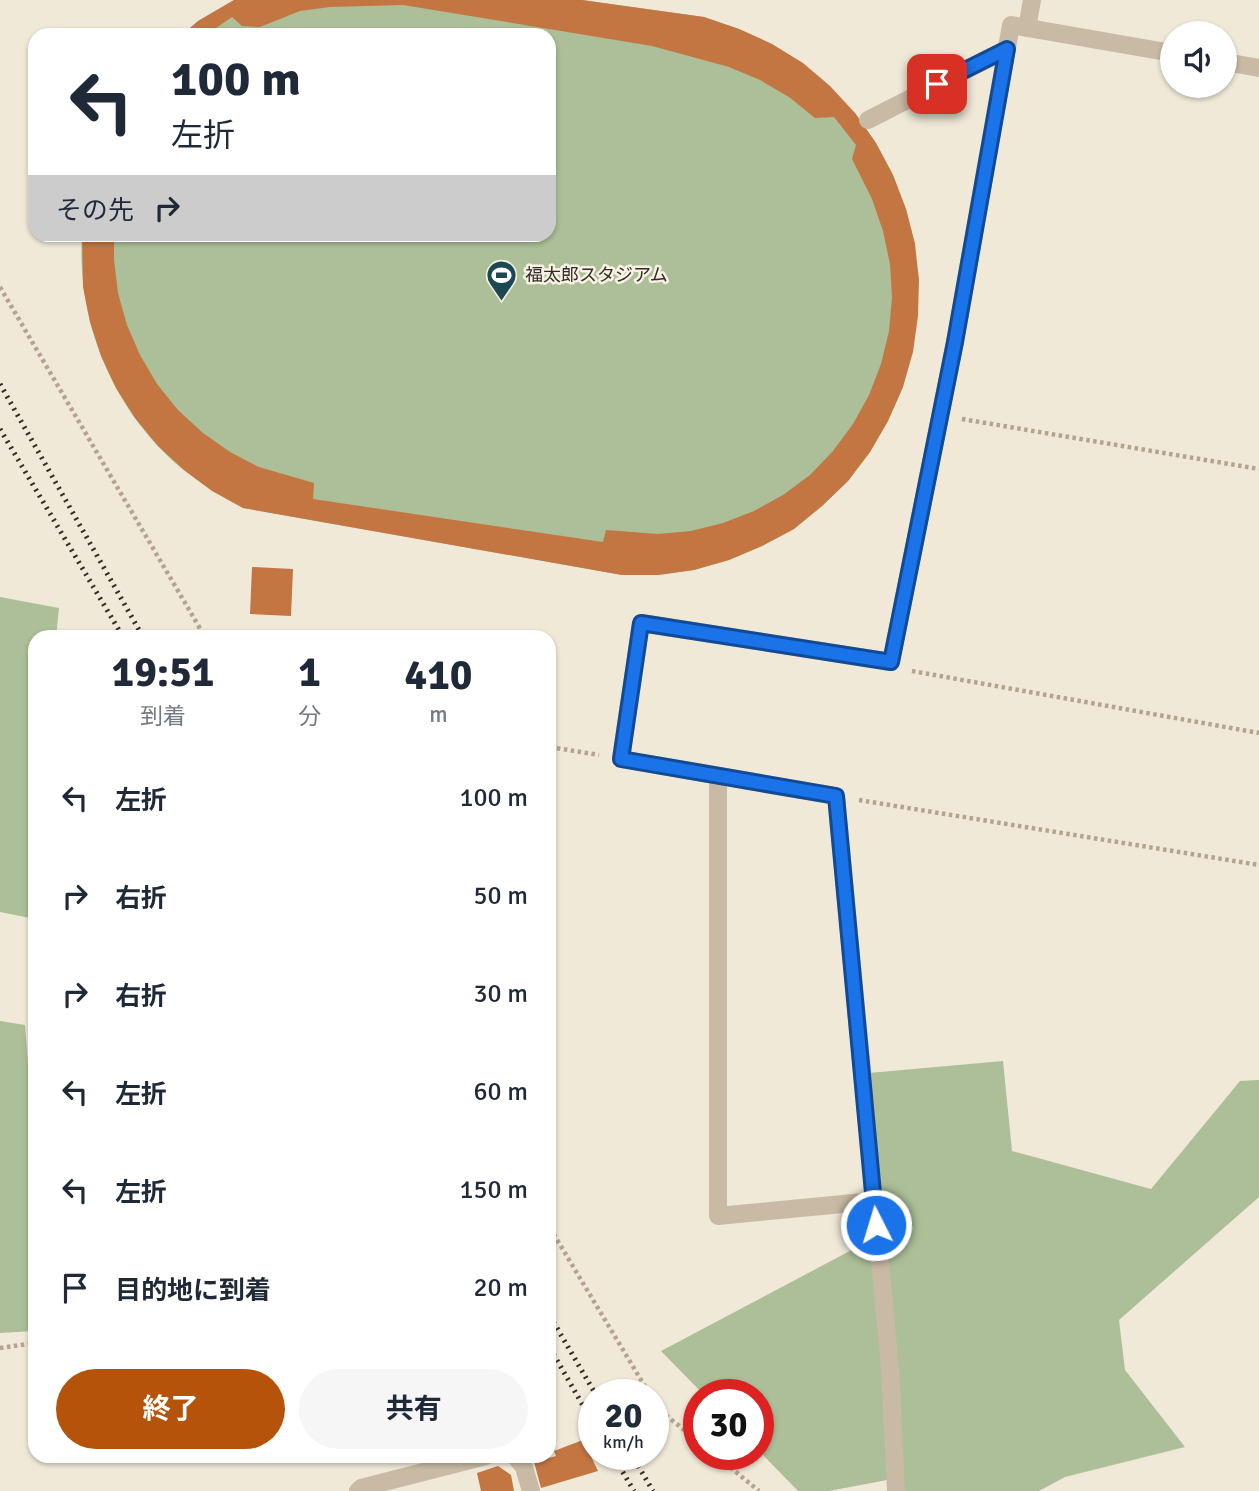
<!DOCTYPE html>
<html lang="ja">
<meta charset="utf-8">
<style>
body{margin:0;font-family:Signika,"Noto Sans JP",sans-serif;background:#f6f6f7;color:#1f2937;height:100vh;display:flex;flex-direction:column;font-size:26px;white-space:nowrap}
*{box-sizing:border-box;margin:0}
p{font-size:23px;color:#747a83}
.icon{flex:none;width:38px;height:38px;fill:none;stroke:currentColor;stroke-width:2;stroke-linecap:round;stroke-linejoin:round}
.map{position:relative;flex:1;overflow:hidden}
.sheet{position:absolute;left:28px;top:630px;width:528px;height:833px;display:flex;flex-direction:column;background:#fff;border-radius:21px;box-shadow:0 2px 5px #0004}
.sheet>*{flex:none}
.top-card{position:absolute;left:28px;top:28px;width:528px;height:214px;border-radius:21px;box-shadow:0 2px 5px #0004;background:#fff;color:#1f2937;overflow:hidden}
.fabs{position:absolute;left:1160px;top:21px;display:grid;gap:14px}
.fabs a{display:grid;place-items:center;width:77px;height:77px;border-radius:50%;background:#fff;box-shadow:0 2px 5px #0004;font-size:35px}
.speed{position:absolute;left:578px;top:1379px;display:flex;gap:14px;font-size:35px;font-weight:700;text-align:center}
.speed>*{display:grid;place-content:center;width:91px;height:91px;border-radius:50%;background:#fff;box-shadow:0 2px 5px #0004;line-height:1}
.speed small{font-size:18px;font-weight:400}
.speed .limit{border:10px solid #d22;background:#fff;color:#111}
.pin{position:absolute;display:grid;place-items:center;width:60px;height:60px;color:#fff;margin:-30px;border-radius:14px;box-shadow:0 4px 10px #0006}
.me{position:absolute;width:77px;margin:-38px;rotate:355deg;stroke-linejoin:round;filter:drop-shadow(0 0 5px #0008)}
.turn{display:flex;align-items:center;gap:24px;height:147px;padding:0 28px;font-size:32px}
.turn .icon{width:91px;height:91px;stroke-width:2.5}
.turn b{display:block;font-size:49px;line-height:60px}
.then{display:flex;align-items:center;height:66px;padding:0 28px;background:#0003;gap:14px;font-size:26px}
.eta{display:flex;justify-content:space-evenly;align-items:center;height:119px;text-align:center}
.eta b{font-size:42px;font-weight:700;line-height:49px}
.action{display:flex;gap:14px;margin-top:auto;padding:14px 28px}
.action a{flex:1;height:80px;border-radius:42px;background:#b45309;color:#fff;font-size:28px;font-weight:700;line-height:80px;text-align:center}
.action a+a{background:#f6f6f7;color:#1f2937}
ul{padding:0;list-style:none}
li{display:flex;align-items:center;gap:21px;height:98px;padding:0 28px}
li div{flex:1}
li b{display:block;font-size:26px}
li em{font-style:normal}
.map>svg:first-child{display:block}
.green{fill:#acbf98}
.building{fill:#c47642}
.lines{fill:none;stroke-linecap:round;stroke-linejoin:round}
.path{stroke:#b4a48f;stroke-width:4.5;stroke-dasharray:3.5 3.5;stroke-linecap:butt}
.minor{stroke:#c8baa4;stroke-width:18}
.rail{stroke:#342c26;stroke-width:5;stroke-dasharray:2 5;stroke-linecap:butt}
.route-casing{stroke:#114b97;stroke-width:18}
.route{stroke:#1a73e8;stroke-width:12}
.labels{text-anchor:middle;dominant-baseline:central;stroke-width:5;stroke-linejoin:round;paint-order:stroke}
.poi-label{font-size:18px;fill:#342c26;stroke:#f8f2e4;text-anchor:start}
</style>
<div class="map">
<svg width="1259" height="1491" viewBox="0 0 1259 1491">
<rect width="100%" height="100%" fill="#f0e9d8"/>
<g class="green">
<path d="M234,0H582L704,17L739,29L772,44L855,113L876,143L893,175L906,209L915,244L903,387L888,421L870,452L848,481L822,506L794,529L762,546L729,560L694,570L658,575H622L243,508C223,497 203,485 185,471C115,415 76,323 82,235L550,234V35H182L198,21Z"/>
<path d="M0,597L59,608L56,637H35V862L30,918L0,912Z"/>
<path d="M0,1021L25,1025L35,1156V1331L0,1333Z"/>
<path d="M1003,1061L1012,1151L1151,1189L1240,1081L1259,1080V1197L1119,1320L1125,1370L1185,1447L1065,1477L1039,1491H904L903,1477L829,1491H798L758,1450V1395H704L661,1351L863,1244L869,1073Z"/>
</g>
<g class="building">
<path d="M234,0H582L704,17L739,29L772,44L803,63L830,86L855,113L876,143L893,175L906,209L915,244L919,280L918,316L913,352L903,387L888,421L870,452L848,481L822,506L794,529L762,546L729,560L694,570L658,575H622L243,508L212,491L184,470L158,446L135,418L116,388L101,356L90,322L83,287L82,234H114V260L118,293L127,325L140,355L157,384L178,410L203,433L230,452L259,467L314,483L313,499L603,542L606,530L658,534L691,531L723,523L754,511L783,495L810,475L833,451L853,424L869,395L881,364L889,331L892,298L890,264L883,231L872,199L852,159L856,145L834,117L815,118L789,97L760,80L729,67L652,46L403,5L330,7L300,11L260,27L242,26L232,17L206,35H182L198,21Z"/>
<path d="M252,567L293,569L291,616L250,614Z"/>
<path d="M583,1440L598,1471L541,1488L534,1462L556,1456L554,1451Z"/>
<path d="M498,1466L511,1475L514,1491H481L477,1473Z"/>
</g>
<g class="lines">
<g class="path">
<path d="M0,287L205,637"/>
<path d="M962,419L1259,469"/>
<path d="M912,671L1259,733"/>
<path d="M550,747L599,755"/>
<path d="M859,800L1259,865"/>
<path d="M550,1228L650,1395"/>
<path d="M0,1348L35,1343"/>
<path d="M653,1399L658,1409L698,1441"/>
<path d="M714,1454L759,1491"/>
</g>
<g class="minor">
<path d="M1027,28L1032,0"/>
<path d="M1225,62L1259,68"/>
<path d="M868,120L1007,49"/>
<path d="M718,776V1216L874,1201"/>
<path d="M515,1456L524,1467L531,1491"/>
<path d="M358,1491L361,1488L486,1456"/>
<path d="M896,1491L890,1367L836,796L621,759L641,623L891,662L955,342L1011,25L1172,53"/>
</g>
<g class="rail">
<path d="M0,384L143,637"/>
<path d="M0,429L123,637"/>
<path d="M550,1316L596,1395"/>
<path d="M550,1348L593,1423"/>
<path d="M612,1454L634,1491"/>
<path d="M631,1454L653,1491"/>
</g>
</g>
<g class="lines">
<defs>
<path id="route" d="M876,1225L836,796L621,759L641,623L891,662L955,342L1007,49L937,84"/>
</defs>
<use href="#route" class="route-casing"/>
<use href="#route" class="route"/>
</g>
<defs>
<symbol id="stadium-pin" viewBox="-11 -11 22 30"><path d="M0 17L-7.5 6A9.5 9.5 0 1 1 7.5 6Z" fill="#1c4854" stroke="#f8f2e4"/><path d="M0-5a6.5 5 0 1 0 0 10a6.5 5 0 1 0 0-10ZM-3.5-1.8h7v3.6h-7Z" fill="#fff"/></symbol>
</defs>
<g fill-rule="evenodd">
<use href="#stadium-pin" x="484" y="258" width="35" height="47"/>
</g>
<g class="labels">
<g class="poi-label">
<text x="525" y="275">福太郎スタジアム</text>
</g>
</g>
</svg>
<div class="fabs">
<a><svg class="icon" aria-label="sound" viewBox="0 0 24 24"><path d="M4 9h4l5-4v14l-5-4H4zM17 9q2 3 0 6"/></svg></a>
</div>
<div class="speed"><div>20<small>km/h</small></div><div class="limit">30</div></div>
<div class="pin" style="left:937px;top:84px;background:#d93025"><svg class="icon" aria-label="arrive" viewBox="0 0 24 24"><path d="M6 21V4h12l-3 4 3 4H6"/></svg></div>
<svg class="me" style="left:876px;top:1225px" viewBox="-20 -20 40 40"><circle r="17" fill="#1a73e8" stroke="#fff" stroke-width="3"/><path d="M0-11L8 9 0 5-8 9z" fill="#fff"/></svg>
<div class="top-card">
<div class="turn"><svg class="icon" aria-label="left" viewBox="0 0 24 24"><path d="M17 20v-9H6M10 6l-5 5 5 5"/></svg><div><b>100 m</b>左折</div></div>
<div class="then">その先<svg class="icon" aria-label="right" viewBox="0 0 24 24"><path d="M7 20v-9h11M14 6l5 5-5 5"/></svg></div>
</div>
<section class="sheet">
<div class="eta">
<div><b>19:51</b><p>到着</p></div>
<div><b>1</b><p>分</p></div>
<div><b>410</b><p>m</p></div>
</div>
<ul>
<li><svg class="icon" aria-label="left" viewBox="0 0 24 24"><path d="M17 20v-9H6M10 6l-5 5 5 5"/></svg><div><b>左折</b></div><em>100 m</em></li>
<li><svg class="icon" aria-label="right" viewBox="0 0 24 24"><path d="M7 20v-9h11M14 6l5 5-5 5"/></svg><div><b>右折</b></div><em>50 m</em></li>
<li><svg class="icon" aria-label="right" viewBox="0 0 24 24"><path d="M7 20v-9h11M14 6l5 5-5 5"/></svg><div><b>右折</b></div><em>30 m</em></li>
<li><svg class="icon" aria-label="left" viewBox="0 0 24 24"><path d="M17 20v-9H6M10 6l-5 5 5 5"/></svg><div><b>左折</b></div><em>60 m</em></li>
<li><svg class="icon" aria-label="left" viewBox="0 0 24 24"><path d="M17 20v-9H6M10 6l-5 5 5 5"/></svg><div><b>左折</b></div><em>150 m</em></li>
<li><svg class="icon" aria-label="arrive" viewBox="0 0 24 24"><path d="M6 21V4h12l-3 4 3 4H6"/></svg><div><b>目的地に到着</b></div><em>20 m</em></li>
</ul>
<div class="action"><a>終了</a><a>共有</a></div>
</section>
</div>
